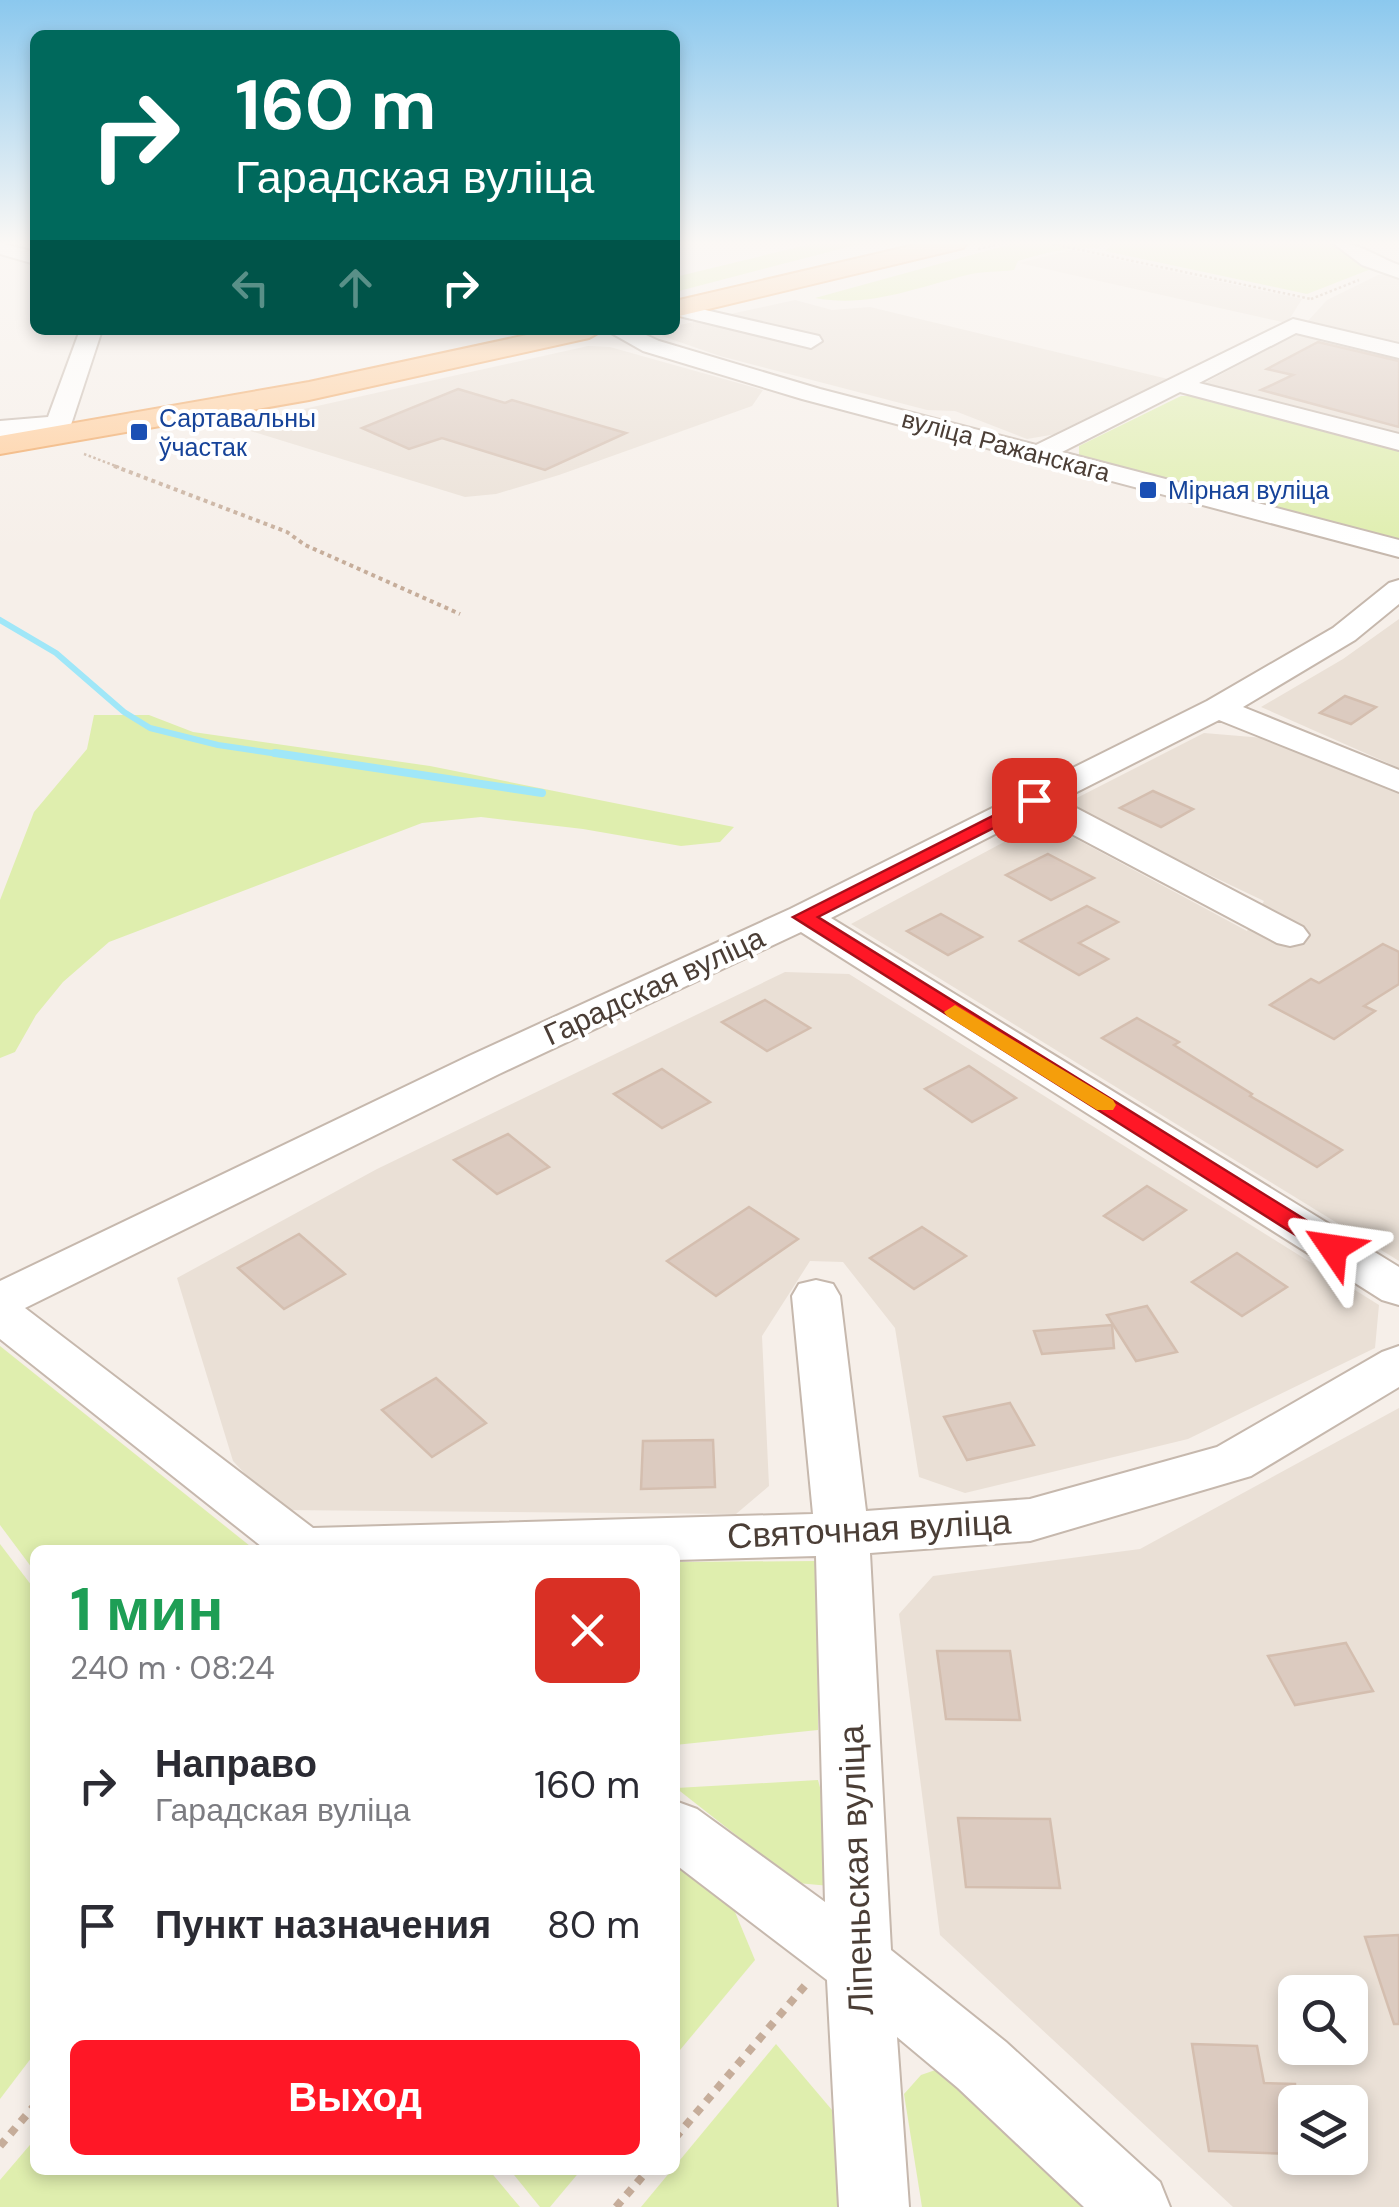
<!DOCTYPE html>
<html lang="ru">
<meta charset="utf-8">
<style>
body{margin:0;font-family:"DM Sans",sans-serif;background:#f2f2f3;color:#2b2b33;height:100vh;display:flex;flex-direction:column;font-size:38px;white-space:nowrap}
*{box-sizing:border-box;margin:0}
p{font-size:32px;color:#7c7c81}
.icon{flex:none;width:55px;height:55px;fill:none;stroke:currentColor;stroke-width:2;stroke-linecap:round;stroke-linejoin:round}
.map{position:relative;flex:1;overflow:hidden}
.details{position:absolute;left:30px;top:1545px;width:650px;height:630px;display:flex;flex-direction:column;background:#fff;border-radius:15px;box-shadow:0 5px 15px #0003}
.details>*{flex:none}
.guide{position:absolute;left:30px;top:30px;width:650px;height:305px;border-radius:15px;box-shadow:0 5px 15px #0003;background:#00695c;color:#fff;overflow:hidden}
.controls{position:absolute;left:1278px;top:1975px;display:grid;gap:20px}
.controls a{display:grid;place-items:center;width:90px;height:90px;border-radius:15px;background:#fff;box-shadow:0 5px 15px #0003;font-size:50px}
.pin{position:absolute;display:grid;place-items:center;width:85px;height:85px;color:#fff;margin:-42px;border-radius:20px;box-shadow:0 5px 15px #0006}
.me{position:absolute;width:110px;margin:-55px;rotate:302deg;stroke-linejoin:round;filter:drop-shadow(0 0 8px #0008)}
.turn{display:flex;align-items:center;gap:35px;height:210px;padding:0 40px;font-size:45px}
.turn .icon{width:130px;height:130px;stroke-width:2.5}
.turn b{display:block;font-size:70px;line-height:85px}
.lanes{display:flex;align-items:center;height:95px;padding:0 40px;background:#0003;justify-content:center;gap:50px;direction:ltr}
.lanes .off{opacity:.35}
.round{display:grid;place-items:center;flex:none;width:105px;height:105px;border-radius:15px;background:#f2f2f3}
.overview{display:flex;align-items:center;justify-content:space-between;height:170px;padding:0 40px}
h1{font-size:60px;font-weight:700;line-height:75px;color:#1e9e55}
.cta{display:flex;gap:20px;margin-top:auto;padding:20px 40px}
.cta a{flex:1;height:115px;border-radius:15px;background:#ff1726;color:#fff;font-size:40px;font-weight:700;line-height:115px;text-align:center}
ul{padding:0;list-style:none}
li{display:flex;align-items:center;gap:30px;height:140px;padding:0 40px}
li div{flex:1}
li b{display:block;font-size:38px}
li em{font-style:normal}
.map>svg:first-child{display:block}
.residential{fill:#eae0d6;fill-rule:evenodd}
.green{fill:#dfeeae}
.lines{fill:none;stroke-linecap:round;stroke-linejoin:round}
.stream-far1{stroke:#a0e7f8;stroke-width:6}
.stream{stroke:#a0e7f8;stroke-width:8}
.building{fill:#dccbc0;stroke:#d4beaf;stroke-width:2.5}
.minor-casing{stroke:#c6b8ad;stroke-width:4}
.major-casing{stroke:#f0a45d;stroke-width:4}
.path-far2{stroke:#c6ad9a;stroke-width:2.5;stroke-dasharray:2.5 2.5;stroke-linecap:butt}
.path-far1{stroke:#c6ad9a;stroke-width:4;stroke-dasharray:4 4;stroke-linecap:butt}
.path{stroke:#c6ad9a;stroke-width:8;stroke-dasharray:8 8;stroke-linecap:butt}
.minor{fill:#fff;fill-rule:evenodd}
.major{fill:#fc9;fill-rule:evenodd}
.route{fill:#ff1726;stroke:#a60f19;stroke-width:2.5}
.slow{fill:#f59e0b}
.transit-dot{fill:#1a4fb4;stroke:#fff;stroke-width:4}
.labels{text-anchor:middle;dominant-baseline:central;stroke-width:8;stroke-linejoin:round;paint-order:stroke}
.far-transit-label{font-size:25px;fill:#164399;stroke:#fff;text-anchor:start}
.far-street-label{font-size:25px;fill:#4b3e36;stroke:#fff}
.street-label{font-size:30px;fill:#4b3e36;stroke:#fff}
.near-street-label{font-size:35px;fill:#4b3e36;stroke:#fff}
</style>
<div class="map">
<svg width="1399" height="2207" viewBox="0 0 1399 2207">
<rect width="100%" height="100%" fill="#f6efe9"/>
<g class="residential">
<path d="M1071,250L1302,299L1287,323L1019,263Z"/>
<path d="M1399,273V437L1201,385L1296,334L1327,300L1378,275Z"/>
<path d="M795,300L832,310L870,307L1172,380L1068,432L1027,439L955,411L927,410L720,356L662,336L663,330H675V326Z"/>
<path d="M588,346L610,347L763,390L752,406L559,475L496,494L465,497L231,425Z"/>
<path d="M1399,619V768L1261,707L1343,659Z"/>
<path d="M1204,733L1264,738L1399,793V1261L851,924L1043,821L1247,931L1264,901L1063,805Z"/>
<path d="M785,972L849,974L1379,1305L1375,1348L1188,1439L965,1493L919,1477L895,1328L843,1262L810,1261L762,1336L769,1486L736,1514L279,1510L233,1461L177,1278L377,1169Z"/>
<path d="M1399,1408V2207H1233L940,1935L899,1614L933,1576L1140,1549ZM1295,1992H1350V2048H1295ZM1295,2102H1350V2158H1295Z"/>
</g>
<g class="green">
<path d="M815,243H863L675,292V277Z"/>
<path d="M1015,243H1103L1098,248C1070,246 1044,253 1018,261L1014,270C999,272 982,271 967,275C915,288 869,308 815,298Z"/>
<path d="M1114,243H1330L1371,269L1307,294L1105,251Z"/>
<path d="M1181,396H1198L1399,448V539L1079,455V446Z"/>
<path d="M94,715H149L193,732L430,766L734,827L720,842L681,846L583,829L481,817L422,823L109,942L63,982L36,1015L15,1052L0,1058V900L34,812L87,749Z"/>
<path d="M0,1346L255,1550H35V1572L0,1525Z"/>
<path d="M0,1544L35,1590V2053L0,2099Z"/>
<path d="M817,1561L818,1730L675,1745V1562Z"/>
<path d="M818,1780L824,1802L830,1886L797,1883L676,1788Z"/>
<path d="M675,1854L725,1888L755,1960L675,2056Z"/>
<path d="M776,2044L832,2110L845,2207H641Z"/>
<path d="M944,2067L1108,2207H922L904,2094L921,2075Z"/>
<path d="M35,2139V2170H489L520,2207H0V2180Z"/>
<path d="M510,2170H581L550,2207H540Z"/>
</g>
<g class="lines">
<path class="stream-far1" d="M0,620L56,653L124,712L150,728L218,745L292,756"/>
<path class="stream" d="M275,753L542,793"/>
</g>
<g class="building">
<path d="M1318,342L1399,361V427L1261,390L1293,375L1267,369Z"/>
<path d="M458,389L505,403L512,400L626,433L545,470L442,438L409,449L362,428Z"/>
<path d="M1345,696L1376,707L1351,724L1320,713Z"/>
<path d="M1153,791L1193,809L1161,827L1120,808Z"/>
<path d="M1048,854L1094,878L1051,900L1006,875Z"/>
<path d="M1087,906L1118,922L1079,943L1108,959L1079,975L1020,941Z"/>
<path d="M941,914L982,937L948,955L907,931Z"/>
<path d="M1383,944L1399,952V984L1364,1006L1375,1011L1334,1039L1270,1005L1311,979L1319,983Z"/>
<path d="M765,1000L810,1028L767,1051L722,1022Z"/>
<path d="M1137,1018L1179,1042L1174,1045L1252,1094L1250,1096L1342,1150L1317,1167L1102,1038Z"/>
<path d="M969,1066L1016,1098L972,1122L925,1089Z"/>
<path d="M662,1069L710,1102L662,1128L614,1094Z"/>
<path d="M508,1134L549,1167L497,1194L454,1160Z"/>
<path d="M1147,1186L1186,1210L1143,1240L1104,1216Z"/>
<path d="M749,1207L798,1239L716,1296L667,1261Z"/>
<path d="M922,1227L966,1256L914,1289L870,1258Z"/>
<path d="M299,1234L345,1274L284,1309L238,1268Z"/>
<path d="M1237,1253L1287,1287L1242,1316L1192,1282Z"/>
<path d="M1147,1306L1177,1352L1136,1361L1107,1315Z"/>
<path d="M1112,1325L1114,1348L1042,1354L1034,1331Z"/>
<path d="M436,1378L486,1423L432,1457L382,1410Z"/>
<path d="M1010,1403L1034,1445L967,1460L944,1417Z"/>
<path d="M713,1440L715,1487L641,1489L643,1441Z"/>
<path d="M1346,1643L1373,1691L1295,1705L1268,1656Z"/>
<path d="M937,1651H1010L1020,1720L946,1719Z"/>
<path d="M958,1818L1050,1819L1060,1888L966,1887Z"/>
<path d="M1399,1935V2024H1394L1365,1937Z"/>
<path d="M1192,2044L1257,2046L1264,2083L1295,2084V2154L1209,2151Z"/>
</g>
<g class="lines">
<defs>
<g id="minor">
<path d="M0,243L35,252V264L0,254Z"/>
<path d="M1333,243C1359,242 1375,256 1399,265V278L1362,265Z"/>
<path d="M675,303L819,336L822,341L811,348L675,315Z"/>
<path d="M1293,319L1399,344V358L1296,333L1199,383L1399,434V450L1180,392L1062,452L1399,540V557L802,399L643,351L606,330H635L659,341L820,389L1036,445Z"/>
<path d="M80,330H102L66,440H48L45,433L0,437V421L48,417Z"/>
<path d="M1399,580V604L1355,640L1243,707L1399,770V792L1219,720L1061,800L1303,927L1309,935L1303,943L1290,946L1277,943L1034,814L831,918L1399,1267V1305L1382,1300L801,932L499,1074L25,1308L313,1528L813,1514L792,1296L799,1284L816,1280L833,1284L840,1296L866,1511L1030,1499L1217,1447L1382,1352L1399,1346V1387L1251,1476L1030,1541L870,1553L891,1950L1006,2042L1160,2182L1170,2207H1084L958,2088L897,2037L909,2207H839L827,1980L675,1864V1801L697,1809L825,1902L816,1556L675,1560V1550H266L0,1339V1281L469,1056L790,909L1207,701L1333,628L1389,583Z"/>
</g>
<g id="major">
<path d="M923,243H967L963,248L675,317V301Z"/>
<path d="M550,330H603L589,338L309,400L0,454V436L309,382Z"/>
</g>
</defs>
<use href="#minor" class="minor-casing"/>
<use href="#major" class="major-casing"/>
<g class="path-far2">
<path d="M1048,243L1311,299"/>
<path d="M978,249L1004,243"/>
<path d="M1311,299L1359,280"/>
<path d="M84,454L121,468"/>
</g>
<path class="path-far1" d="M114,466L287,532L305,545L460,614"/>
<g class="path">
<path d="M675,2138L808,1982"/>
<path d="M0,2146L35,2105"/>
<path d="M616,2207L648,2170"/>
</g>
<use href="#minor" class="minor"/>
<use href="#major" class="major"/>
</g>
<linearGradient id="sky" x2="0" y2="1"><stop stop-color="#8bc8ee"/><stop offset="0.44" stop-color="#fbf8f5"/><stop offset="1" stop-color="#fbf8f5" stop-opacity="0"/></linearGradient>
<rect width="1399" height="552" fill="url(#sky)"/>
<path class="route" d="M1034,795L1044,800L1041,804L818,917L1341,1242L1345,1248L1341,1253H1324L793,917Z"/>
<path class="slow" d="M955,1005L1113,1100L1116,1105L1113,1110H1097L947,1016L944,1012Z"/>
<g class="transit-dot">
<rect x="129" y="422" width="20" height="20" rx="5"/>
<rect x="1138" y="480" width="20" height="20" rx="5"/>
</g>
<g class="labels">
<g class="far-transit-label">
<text x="159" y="418">Сартавальны<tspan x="159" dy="29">ўчастак</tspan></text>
<text x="1168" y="490">Мірная вуліца</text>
</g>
<g class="far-street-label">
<text transform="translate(1006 446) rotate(15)">вуліца Ражанскага</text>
</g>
<g class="street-label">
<text transform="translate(654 986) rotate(-25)">Гарадская вуліца</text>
</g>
<g class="near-street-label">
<text transform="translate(869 1529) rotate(-3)">Святочная вуліца</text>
<text transform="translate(856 1870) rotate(-92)">Ліпеньская вуліца</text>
</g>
</g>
</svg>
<div class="controls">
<a><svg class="icon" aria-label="search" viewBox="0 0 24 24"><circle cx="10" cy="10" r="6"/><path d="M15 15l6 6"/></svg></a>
<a><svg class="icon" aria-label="layers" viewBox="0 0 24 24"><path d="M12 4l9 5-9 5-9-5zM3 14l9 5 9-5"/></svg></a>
</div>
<div class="pin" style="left:1034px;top:800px;background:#d93025"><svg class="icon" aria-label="arrive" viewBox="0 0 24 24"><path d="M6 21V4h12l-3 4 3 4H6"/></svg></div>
<svg class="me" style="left:1333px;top:1248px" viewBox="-20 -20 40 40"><path d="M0-17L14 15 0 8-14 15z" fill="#ff1726" stroke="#fff" stroke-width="4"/></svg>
<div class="guide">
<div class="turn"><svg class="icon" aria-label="right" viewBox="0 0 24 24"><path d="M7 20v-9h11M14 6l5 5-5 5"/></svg><div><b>160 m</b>Гарадская вуліца</div></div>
<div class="lanes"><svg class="icon off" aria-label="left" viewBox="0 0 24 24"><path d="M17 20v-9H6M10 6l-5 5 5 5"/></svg><svg class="icon off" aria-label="ahead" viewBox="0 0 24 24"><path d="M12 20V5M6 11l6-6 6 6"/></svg><svg class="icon" aria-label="right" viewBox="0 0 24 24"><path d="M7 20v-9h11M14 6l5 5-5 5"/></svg></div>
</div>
<section class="details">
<div class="overview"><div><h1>1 мин</h1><p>240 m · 08:24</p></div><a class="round" style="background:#d93025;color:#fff"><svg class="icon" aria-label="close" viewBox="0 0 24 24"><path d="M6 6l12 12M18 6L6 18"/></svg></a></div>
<ul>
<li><svg class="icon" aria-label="right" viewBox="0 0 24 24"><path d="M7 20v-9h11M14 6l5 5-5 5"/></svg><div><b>Направо</b><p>Гарадская вуліца</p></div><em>160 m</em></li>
<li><svg class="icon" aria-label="arrive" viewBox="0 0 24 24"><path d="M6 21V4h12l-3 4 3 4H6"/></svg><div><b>Пункт назначения</b></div><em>80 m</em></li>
</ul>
<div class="cta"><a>Выход</a></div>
</section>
</div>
